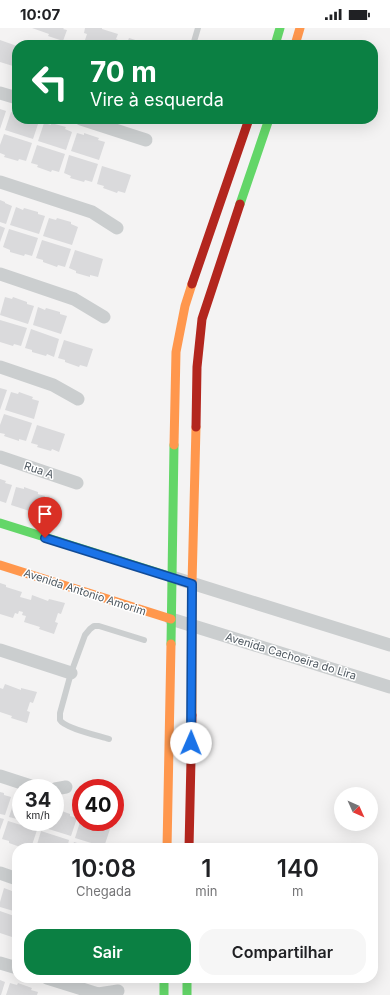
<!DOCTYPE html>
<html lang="pt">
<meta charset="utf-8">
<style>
body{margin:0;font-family:Inter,sans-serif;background:#f6f6f6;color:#202124;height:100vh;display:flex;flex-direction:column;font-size:15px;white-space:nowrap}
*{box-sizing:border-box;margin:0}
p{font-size:13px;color:#757577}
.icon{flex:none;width:22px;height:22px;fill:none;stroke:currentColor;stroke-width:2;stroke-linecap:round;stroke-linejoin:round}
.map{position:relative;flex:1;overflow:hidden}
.drawer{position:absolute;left:12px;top:815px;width:366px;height:140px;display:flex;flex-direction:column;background:#fff;border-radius:16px;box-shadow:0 4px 16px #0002}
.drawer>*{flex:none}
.hud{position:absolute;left:12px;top:12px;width:366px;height:84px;border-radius:16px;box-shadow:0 4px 16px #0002;background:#0b8043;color:#fff;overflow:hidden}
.needle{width:26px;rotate:135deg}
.controls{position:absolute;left:334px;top:759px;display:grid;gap:8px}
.controls a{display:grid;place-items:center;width:44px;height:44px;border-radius:50%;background:#fff;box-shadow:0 4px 16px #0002;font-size:20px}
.speed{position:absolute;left:12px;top:751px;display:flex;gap:8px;font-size:20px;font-weight:700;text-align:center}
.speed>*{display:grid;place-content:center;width:52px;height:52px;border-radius:50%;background:#fff;box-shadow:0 4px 16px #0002;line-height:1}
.speed small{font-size:10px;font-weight:400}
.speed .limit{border:6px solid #d22;background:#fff;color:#111}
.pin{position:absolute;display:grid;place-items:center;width:34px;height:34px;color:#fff;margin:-41px -17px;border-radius:50% 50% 50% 0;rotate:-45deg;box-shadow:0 0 4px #0007}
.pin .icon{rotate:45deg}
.me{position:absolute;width:44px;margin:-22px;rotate:1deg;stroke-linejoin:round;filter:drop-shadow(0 0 3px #0008)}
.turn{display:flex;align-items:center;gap:14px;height:84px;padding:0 12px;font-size:18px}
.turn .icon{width:52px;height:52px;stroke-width:2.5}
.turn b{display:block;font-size:28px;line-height:34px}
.eta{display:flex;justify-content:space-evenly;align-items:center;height:68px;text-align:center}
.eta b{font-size:24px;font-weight:600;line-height:28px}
.action{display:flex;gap:8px;margin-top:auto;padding:8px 12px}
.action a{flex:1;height:46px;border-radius:16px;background:#0b8043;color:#fff;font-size:16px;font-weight:600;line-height:46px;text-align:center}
.action a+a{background:#f6f6f6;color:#202124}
.status{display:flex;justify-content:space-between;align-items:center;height:28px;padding:0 20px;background:#fff;direction:ltr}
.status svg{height:11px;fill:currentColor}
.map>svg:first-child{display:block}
.building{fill:#dadadc}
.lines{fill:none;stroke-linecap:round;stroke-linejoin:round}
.lane{stroke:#cbcecf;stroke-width:6}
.street{stroke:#cbcecf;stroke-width:13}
.fast{stroke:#63d668;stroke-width:9}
.slow{stroke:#ff974d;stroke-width:9}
.jam{stroke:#b3261e;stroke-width:9}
.route-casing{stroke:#114b97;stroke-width:10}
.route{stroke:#1a73e8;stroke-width:7}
.labels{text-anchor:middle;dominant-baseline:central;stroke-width:3;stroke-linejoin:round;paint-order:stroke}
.street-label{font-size:11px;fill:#4c565e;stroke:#fff}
</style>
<div class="status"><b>10:07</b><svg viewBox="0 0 49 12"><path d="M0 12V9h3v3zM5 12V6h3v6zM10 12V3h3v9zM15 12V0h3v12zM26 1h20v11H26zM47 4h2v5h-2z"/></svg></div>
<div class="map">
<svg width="390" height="967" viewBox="0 0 390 967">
<rect width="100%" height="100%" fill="#f4f3f3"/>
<g class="building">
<path d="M32,0H64L63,1L67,2L63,13L48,8L49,6Z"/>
<path d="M85,0H102V1L118,6L116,11L120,13L119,15L123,16L124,14L127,15L129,10L145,15V13L157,17H80L81,14L84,15L87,6L84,5Z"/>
<path d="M0,12L17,18V37L14,36L13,38L0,34Z"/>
<path d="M0,81L6,83L0,101Z"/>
<path d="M11,84L17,86V91H32L39,93L33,111L5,102Z"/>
<path d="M44,95L51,97V95L66,99L65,101L72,104L66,122L38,113Z"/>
<path d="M77,105L84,107V105L99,110L98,112L105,114L99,132L71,123Z"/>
<path d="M4,106L32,115L26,133L19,131L18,133L4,129L5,127L0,125V117Z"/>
<path d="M37,117L65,126L59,144L52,142L51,144L37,139L38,137L31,135Z"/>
<path d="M69,127L98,136L92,154L85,152L84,154L70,150L71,148L64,145Z"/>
<path d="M102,138L131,147L125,165L118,163L117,165L103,160L104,158L97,156Z"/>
<path d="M0,172L5,174V175L12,178L6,196L0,194Z"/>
<path d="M16,179L23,182L24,180L38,184V186L45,188L39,206L10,197Z"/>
<path d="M49,190L56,192L57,190L71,194V196L78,199L72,217L43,208Z"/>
<path d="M0,198L5,200L0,214Z"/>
<path d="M9,201L38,210L32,228L25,226L24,228L10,224V222L3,219Z"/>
<path d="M42,212L71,221L65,239L58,237L57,239L43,234V232L36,230Z"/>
<path d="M75,222L103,231L98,249L90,247V249L76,245V243L69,240Z"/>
<path d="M5,269L12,271L13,269L27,274V276L34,278L28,296L0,287Z"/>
<path d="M38,279L45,282L46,280L60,284V286L67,288L61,306L33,297Z"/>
<path d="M0,292L27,300L21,318L14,316L13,318L0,314Z"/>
<path d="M31,301L59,311L54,329L47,326L46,328L32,324V322L25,320Z"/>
<path d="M64,312L93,321L87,339L80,337L79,339L65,334V332L58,330Z"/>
<path d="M0,360L7,362L0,382Z"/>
<path d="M11,364L18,366L19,364L33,369L32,371L39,373L34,391L5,382Z"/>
<path d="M4,386L32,395L26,413L19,411V413L4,408L5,406L0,405V397Z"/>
<path d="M37,397L65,406L59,424L52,421L51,423L37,419L38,417L31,415Z"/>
<path d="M0,451L6,453L5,455L12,457L6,475L0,473Z"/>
<path d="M16,459L24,461V459L38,464V466L45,468L39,486L11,477Z"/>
<path d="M0,555L6,557V559L22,564L20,569L31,572L32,567L48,573L49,571L65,575L61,586L58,585L55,594L58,595L54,606L39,601L40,599L24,594L26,588L22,587L23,584L19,583L18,586L15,585L13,590L0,586Z"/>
<path d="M5,656L21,662V660L37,664L33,675L30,674L27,683L30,684L27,695L11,690L12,688L0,684V660L3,661Z"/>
<path d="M0,764L4,765V767L11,769L5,787L0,786Z"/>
<path d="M15,771L21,773V792L9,789Z"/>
<path d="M56,781L70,786V788L77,790L71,808L42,799L44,794H55V783Z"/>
<path d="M0,790L4,791L0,802Z"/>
<path d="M8,793L37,802L31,820L24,818L23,820L9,815V813L2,811Z"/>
<path d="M27,794H39L38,798Z"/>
<path d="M80,794H96L103,796L102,798L110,801L104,819L75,810Z"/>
<path d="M41,803L69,812L67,820H36Z"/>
<path d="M74,814L93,820H72Z"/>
<path d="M4,860L12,863V860L17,862V884L0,879V874Z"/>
<path d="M0,883L17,889V908L13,907L12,909L0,905Z"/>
<path d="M0,952L5,954L1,967H0Z"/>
<path d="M10,955L17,957L18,955L32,960L31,962L38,964L37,967H6Z"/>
</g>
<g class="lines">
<g class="lane">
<path d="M193,17L198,0"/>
<path d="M109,711C100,708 64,700 60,692C60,691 60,686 60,685L71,645L85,607L90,601L94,598H99L144,612"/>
</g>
<g class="street">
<path d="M0,65L17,70"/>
<path d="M81,91L146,112"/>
<path d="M0,154L92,184L117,200"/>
<path d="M0,246L74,271L104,289"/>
<path d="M0,339L53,357L78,371"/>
<path d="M0,429L77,455"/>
<path d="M172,549L390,617"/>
<path d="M171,591L390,659"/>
<path d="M0,622L71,645"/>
<path d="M0,748L37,760"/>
<path d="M55,761L66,759"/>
<path d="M0,845L17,851"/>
<path d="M0,935L17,940"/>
<path d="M47,950L98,966L118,963"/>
</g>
<g class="fast">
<path d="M275,17L280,0"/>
<path d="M240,176L269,91"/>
<path d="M0,495L172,549"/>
<path d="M171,616L174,417"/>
<path d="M164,950V967"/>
<path d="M187,950V967"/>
</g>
<g class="slow">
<path d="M295,17L300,0"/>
<path d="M174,417L176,324L185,278L192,256"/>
<path d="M0,537L171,591"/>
<path d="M192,687V556L196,399"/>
<path d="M167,820L171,616"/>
</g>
<g class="jam">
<path d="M192,256L249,91"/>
<path d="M196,399L197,339L202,291L240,176"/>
<path d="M189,820L192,687"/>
</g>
</g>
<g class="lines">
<defs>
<path id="route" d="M45,510L192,556L191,715"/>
</defs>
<use href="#route" class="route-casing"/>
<use href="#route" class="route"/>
</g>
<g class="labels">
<g class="street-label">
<text transform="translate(39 442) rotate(18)">Rua A</text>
<text transform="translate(85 564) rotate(18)">Avenida Antonio Amorim</text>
<text transform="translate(291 628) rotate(17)">Avenida Cachoeira do Lira</text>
</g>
</g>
</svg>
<div class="controls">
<a><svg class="needle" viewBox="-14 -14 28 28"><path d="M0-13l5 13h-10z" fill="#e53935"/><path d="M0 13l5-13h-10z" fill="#757577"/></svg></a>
</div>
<div class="speed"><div>34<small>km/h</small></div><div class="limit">40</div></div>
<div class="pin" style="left:45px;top:510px;background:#d93025"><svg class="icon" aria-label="arrive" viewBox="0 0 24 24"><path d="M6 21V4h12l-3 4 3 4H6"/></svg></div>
<svg class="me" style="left:191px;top:715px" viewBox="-20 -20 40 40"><circle r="19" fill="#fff"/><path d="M0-13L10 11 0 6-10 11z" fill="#1a73e8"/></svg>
<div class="hud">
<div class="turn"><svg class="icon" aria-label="left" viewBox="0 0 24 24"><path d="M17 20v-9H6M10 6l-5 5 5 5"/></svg><div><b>70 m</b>Vire à esquerda</div></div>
</div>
<section class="drawer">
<div class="eta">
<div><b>10:08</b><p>Chegada</p></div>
<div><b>1</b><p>min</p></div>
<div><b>140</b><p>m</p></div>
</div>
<div class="action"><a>Sair</a><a>Compartilhar</a></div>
</section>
</div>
